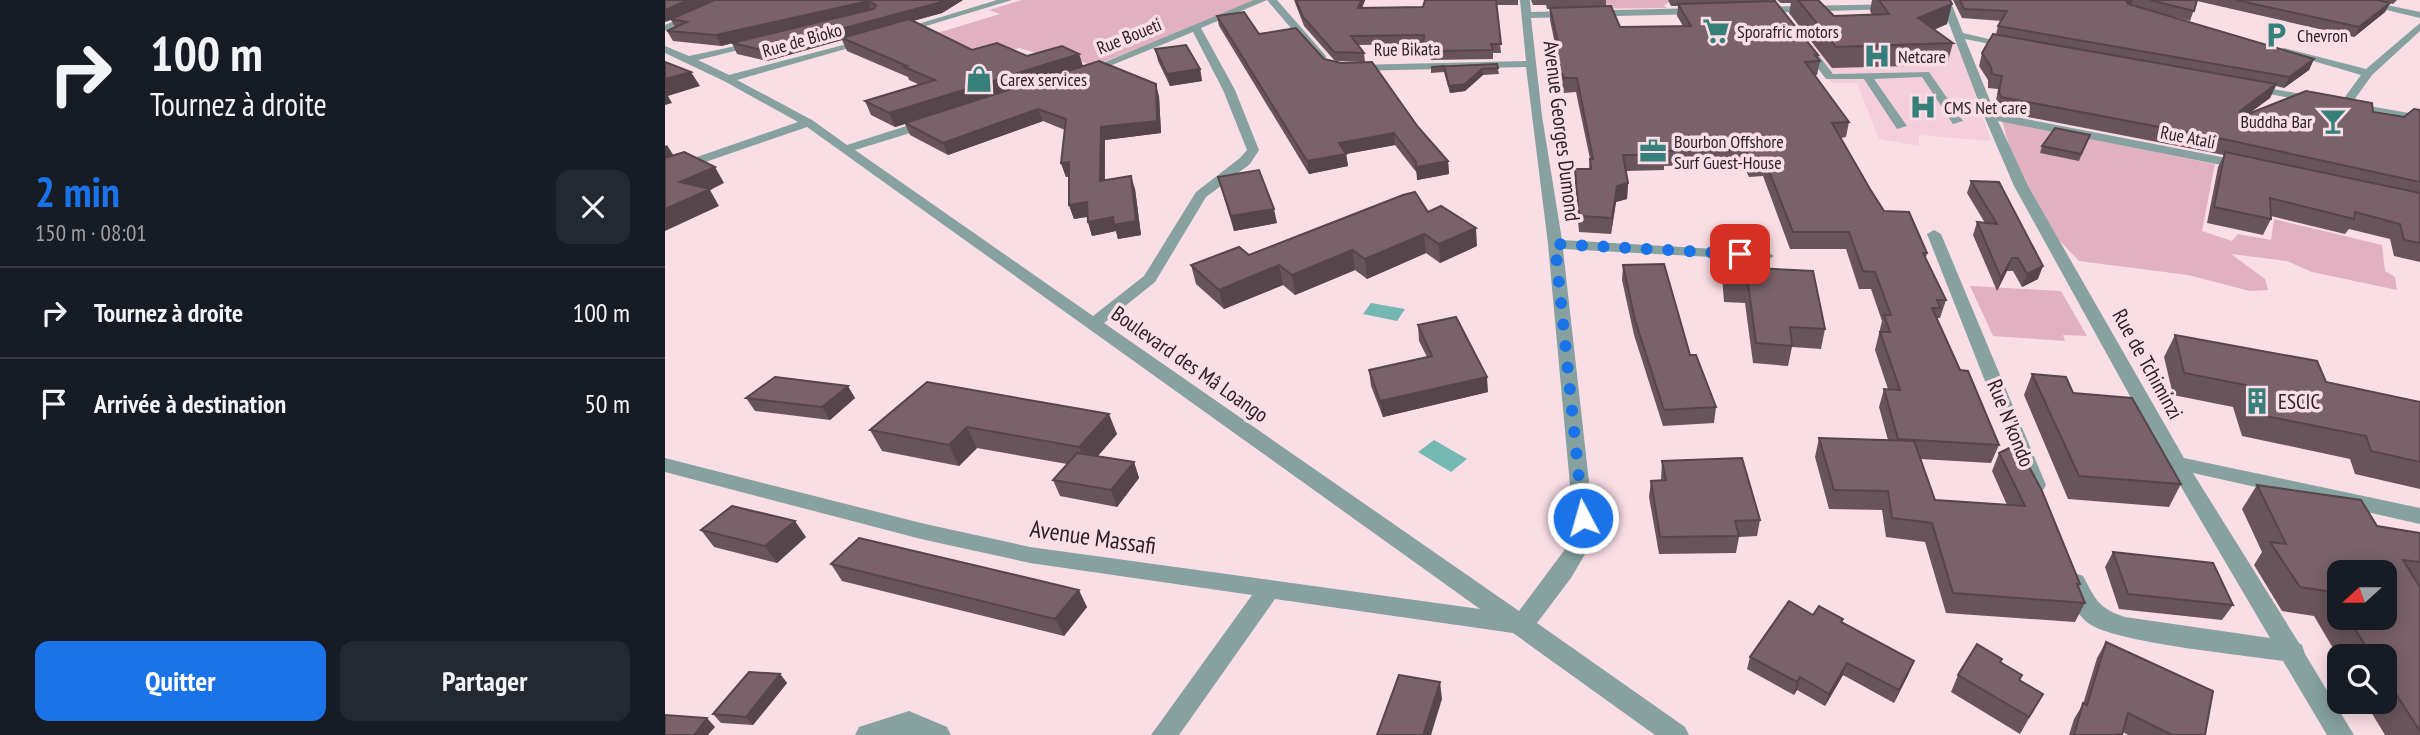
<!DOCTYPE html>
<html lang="fr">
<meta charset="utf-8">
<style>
body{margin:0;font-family:"PT Sans Narrow",sans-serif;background:#242831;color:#f1f3f6;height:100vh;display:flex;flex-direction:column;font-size:26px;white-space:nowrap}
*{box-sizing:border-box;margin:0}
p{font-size:23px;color:#9ea1a6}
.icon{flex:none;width:38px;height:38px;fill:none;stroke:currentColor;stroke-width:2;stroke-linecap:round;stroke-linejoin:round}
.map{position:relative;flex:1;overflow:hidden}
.drawer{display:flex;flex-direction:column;background:#171b24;width:665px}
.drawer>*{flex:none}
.banner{background:#171b24;color:#f1f3f6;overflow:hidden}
.needle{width:46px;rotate:249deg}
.controls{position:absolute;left:1662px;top:560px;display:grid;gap:14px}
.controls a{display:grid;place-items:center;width:70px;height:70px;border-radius:14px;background:#171b24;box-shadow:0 4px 18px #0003;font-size:35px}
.pin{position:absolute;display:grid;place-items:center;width:60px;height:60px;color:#fff;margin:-30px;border-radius:14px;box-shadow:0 4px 10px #0006}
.me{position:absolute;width:77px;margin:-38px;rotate:354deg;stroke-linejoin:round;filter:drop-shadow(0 0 5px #0008)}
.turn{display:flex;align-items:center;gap:24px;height:147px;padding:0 35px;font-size:32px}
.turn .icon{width:91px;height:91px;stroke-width:2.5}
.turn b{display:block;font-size:49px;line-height:60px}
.round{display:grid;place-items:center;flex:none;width:74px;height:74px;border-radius:14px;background:#242831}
.head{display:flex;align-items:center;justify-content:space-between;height:119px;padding:0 35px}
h1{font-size:42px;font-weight:600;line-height:52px;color:#1a73e8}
.action{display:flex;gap:14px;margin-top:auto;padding:14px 35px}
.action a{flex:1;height:80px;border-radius:14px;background:#1a73e8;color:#fff;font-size:28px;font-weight:600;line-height:80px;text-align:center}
.action a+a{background:#242831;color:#f1f3f6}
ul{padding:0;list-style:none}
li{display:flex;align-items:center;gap:21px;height:91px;padding:0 35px;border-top:2px solid #363941}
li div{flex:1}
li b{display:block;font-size:26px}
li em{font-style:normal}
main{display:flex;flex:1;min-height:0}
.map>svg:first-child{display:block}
.built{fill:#f4cfdb}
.green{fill:#e2b1c1}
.water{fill:#75b7b2}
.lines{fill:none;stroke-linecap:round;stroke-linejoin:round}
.minor{fill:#86a19f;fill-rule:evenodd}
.wall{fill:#6a545b;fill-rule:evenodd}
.shaded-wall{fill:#56454a}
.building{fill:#7b626a;stroke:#56454a;stroke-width:2}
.route{stroke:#1a73e8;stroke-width:12;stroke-dasharray:0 21.6}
.labels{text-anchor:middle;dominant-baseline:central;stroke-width:7;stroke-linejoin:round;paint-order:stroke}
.far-poi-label{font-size:18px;fill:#2c2125;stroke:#fadee6;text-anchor:start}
.far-street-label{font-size:18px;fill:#2c2125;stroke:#fadee6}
.street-label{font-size:21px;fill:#2c2125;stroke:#fadee6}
.poi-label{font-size:21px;fill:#2c2125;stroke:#fadee6;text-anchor:start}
.near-street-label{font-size:24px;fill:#2c2125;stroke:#fadee6}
</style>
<main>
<section class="drawer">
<div class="banner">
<div class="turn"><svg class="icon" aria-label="right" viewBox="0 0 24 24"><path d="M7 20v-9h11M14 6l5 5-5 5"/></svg><div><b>100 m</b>Tournez à droite</div></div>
</div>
<div class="head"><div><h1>2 min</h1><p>150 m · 08:01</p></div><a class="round"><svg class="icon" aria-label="close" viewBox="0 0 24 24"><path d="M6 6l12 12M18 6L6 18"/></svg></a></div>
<ul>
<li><svg class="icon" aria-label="right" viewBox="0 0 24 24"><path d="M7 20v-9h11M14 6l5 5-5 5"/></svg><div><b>Tournez à droite</b></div><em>100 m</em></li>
<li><svg class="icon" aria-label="arrive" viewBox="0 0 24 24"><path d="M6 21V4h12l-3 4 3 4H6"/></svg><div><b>Arrivée à destination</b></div><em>50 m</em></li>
</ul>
<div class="action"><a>Quitter</a><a>Partager</a></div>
</section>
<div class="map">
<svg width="1755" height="735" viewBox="0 0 1755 735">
<rect width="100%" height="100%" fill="#fadee6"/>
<path class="built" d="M1293,42L1326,141L1254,135V146L1214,139L1192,83H1167L1136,45Z"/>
<g class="green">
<path d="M357,0H597L428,66L402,56L387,58L354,48L316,59L239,43L335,14L324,10Z"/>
<path d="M919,0H1003L1004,2L999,6L1002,8L885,9Z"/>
<path d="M1337,121L1550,164L1537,231L1567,241L1573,234L1606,240L1609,219L1717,245L1720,271L1730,277L1732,290L1647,272L1622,261L1566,254L1600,279L1603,290L1585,291L1523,275L1414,261L1372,217L1349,163Z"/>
<path d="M1305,286L1396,291L1422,336L1398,335L1400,341L1328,336Z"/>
</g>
<g class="water">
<path d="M706,303L740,309L732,321L698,314Z"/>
<path d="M769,440L802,459L786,472L753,452Z"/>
</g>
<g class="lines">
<g class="minor">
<path d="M58,0H71L0,31V25Z"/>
<path d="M332,0H347L238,33L230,31Z"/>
<path d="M589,0H602L536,28L570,90L594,150L585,164L541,197L490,282L439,323L854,611L901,548L908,518L883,244L861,67L689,71L684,68L689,65L861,61L855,0H865L866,12L1037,8L1042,11L1037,14L866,18L877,116L897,240L1102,252L1109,256L1102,260L898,249L928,518L923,549L906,578L872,623L1020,727L1024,735H990L848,633L610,599L514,735H486L587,595L365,563L256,539L0,472V458L256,523L365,547L815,609L142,127L0,176V168L133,122L59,81L0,53V46L24,56L94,41V45L33,60L64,75L205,38V42L72,80L147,120L182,145L260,120H268V126L190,150L428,316L479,276L531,192L575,158L582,150L558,90L528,32L425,74L416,72Z"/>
<path d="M602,0H612L661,56V60H653Z"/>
<path d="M1275,0H1285L1298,33L1350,45L1345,48L1300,39L1330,113L1577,161L1583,165L1577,169L1333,121L1363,186L1519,458L1755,508V524L1528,473L1634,643L1637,645L1640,654L1689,735H1662L1618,661C1579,655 1450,643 1423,623C1410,613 1404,597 1399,582L1402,576L1410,573L1418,576C1431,600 1433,608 1460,617L1605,638L1502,463L1349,186L1319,116Z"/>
<path d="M1680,0H1698L1755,12V18Z"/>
<path d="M1232,4V8L1229,9L1093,13L1088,10L1093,7Z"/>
<path d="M1755,23V31L1707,75L1687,103L1755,115V123L1676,107L1674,105L1696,75L1614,51L1619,48L1701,69Z"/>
<path d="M1136,43H1144L1168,74L1264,72L1298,121L1288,124L1257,77L1209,79L1242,126L1232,129L1199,79H1161L1135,45Z"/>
<path d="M1586,85L1652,97L1658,100L1652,103L1582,90V86Z"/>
<path d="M1269,230L1276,234L1381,485L1378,490L1371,492L1364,490L1361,485L1262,234Z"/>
<path d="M244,711L282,727L286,735H190L194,727Z"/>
</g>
</g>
<g class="wall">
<path d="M0,0H298L277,13L247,21L307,50L362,56L414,54L418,66L494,96L496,133L440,140V180L470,189L476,235L453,239L451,231L427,236L423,222L422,217L409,219L404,205V176L401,177L396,163L400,130L378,121L283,155L245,135L240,124L230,127L206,115L200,101L255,85L244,80L243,77L182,51L177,40L102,61L72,54L67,43L56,46L8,41L2,31L10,27L6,20L0,22Z"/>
<path d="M629,0H700L697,8L758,7L760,0H853V5H831L836,53H828V59L766,60V57H759L758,44L693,45L699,53L700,62L670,61L639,26Z"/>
<path d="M866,0H941V6L955,27L1018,26L1012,16L1013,6H1006L1003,0H1105L1103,1L1153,55L1152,58L1155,61L1152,75H1150L1184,122L1181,137L1176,138L1205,189L1219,211L1262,253L1261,258L1281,300L1275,318H1272L1295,370L1334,445L1326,463L1255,459L1270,500L1342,505L1327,471L1334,453L1415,584L1414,587L1420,603L1410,622L1281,613L1260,542L1221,537L1217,510L1164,509L1150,457L1154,438L1223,440L1214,407L1219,389H1223L1210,350L1217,321L1206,289H1194L1181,249H1125L1098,176L1084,177L1078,164L999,166V170L961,171L963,183L962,199L951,202L946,234L914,232L910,184V169H924L925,159L911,92L899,93L890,70V57L891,49L885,20V9H882L881,5H868Z"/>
<path d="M1112,0H1153L1169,16L1207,15L1205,11L1207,0H1285L1282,24L1269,30L1288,43L1282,65L1167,68L1124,13L1126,3H1116Z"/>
<path d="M1288,0H1732L1728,4L1725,3L1720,12L1689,37L1532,1L1525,21L1482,10L1649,59L1644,70L1619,88L1611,86L1605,98L1582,115L1708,112L1739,117L1755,110V262L1729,256L1725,239L1684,229L1680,234L1606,216V219L1598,235L1542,223L1553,167L1559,155L1332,111L1330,106L1333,89L1323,88V80L1314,66L1317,53L1331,34L1333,26L1337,21L1297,18Z"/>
<path d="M552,16L659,59L753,127L783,161L784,174L752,180V173L730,145L681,154L683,166L644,174L554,26Z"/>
<path d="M490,49L535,69L537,81L505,86L493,61Z"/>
<path d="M832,64L834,74L818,75L800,91L785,93L779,72L766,73V67Z"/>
<path d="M1425,135L1414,161L1375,153L1377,146Z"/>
<path d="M553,177L612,223L569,231L557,191Z"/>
<path d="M1306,181L1373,279L1357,287L1348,271H1342L1332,291L1308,235L1312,222L1320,223L1302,193Z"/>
<path d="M763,212L812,246L775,263L761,253L702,279L690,270L630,295L618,285L559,309L531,284L526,265L584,255Z"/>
<path d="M1060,257L1088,268L1160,329L1156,349L1127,347L1123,366L1088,363L1080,303L1059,302L1057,276Z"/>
<path d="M958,265L1025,355L1051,407L1049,423L998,426L969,335L957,280Z"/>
<path d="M753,325L823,392L718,417L706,386L704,370L762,357L754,341Z"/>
<path d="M1510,335L1661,382L1755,402V489L1690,474L1685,459L1577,436L1568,407L1508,395L1499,357Z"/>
<path d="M1367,374L1408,393L1516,484L1504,507L1403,499L1359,395Z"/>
<path d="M262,382L452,434L433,456L469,462L474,478L452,507L395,496L388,480L402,464L312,448L294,466L217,451L205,430Z"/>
<path d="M81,398H190L165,420L90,411Z"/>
<path d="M997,461L1095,520L1092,536L1074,537L1071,553L994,554L984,497L986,481L996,480Z"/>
<path d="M1592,485L1712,526L1755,533V735H1720L1700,702H1720V656H1675V660L1649,616L1617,611L1589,565L1597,552L1577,509ZM1675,572L1720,618H1675Z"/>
<path d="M36,530L141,537L112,563L49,547Z"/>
<path d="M1448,552L1568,605L1557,620L1454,609L1440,567Z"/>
<path d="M166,564L422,607L399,636L177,581Z"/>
<path d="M1148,615L1177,623L1244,673L1229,703L1178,675L1160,706L1132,690L1129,695L1082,669L1085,657Z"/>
<path d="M1441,642L1540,735H1463L1458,732L1457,735H1404L1409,719L1418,704L1432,658Z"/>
<path d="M115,674L122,683L88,725L56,723L48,714Z"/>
<path d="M1293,675H1357L1355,680L1378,694L1355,734L1286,692Z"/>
</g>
<g class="shaded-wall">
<path d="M23,0H51L0,22V10Z"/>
<path d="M278,0H298L277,13L180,40L177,38V40L102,61L97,50Z"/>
<path d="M696,0H700L694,16L693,8Z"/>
<path d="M1462,0H1468L1466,5L1457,10L1461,1Z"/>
<path d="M203,1L207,10L56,46L51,35Z"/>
<path d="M1725,3L1720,12L1689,37L1694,27Z"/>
<path d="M1287,4L1282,24L1248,38L1253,18Z"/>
<path d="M414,54L418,67L230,127L224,113Z"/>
<path d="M1649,59L1644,70L1619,88L1624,77Z"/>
<path d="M535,69L537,81L505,86L502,74Z"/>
<path d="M817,69L818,75L800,91L785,93L784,86Z"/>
<path d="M26,72L35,86L3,96L7,103L0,105V79Z"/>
<path d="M491,84L494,96L496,133L440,140L439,194L435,181L436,127Z"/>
<path d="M1611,84L1605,98L1568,125L1575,111Z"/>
<path d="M373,109L378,121L283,155L278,143Z"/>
<path d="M729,133L730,145L681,154L683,166L644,174L642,161L674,143Z"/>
<path d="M2,145L12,161L0,166V146Z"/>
<path d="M783,161L784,174L752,180L751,167Z"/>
<path d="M404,162L409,175L401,177L396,163Z"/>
<path d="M50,167L59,183L45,190L54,206L0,231V209L15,182Z"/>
<path d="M466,176L470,189L476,235L453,239L451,231L427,236L423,222L448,217Z"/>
<path d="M963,183L962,199L951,202L946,234L947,218L952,186Z"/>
<path d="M422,202L426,216L409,219L404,205Z"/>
<path d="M609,209L612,223L569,231L566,216Z"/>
<path d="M811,228L812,246L775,263L774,244Z"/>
<path d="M759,234L761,253L702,279L700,259Z"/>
<path d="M687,250L690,270L630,295L627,275Z"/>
<path d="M1347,258L1342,271L1332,291L1336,278Z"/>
<path d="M614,265L618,285L559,309L554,290Z"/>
<path d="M1378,266L1373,279L1357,287L1362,274Z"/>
<path d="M822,377L823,392L718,417L715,401Z"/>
<path d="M183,386L190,398L165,420L157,407Z"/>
<path d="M444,414L452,434L422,468L414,447Z"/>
<path d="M302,427L312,448L294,466L284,445Z"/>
<path d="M469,462L474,478L452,507L446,490Z"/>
<path d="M130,521L141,537L112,563L100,546Z"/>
<path d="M414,590L422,607L399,636L390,619Z"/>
<path d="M1249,661L1244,673L1229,703L1234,690Z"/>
<path d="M1182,663L1178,675L1160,706L1164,694Z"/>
<path d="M115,674L122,683L88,725L81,717Z"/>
<path d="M1135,677L1132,690L1129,695L1132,682Z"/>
<path d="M775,682L777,699L766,735H758Z"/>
<path d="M42,718L50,727L43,735H29Z"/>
</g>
<g class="building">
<path d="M0,0H23L0,10Z"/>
<path d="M50,0H278L273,3L97,50L67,43L209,9L211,5L203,1L51,35L2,31L22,22L6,19Z"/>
<path d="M631,0H696L693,8L758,7L760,0H831L836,44H826L828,50L766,51V48H758L759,35L686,36L699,53L669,52L638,17Z"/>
<path d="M1133,0H1153L1169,16L1224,14L1214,0H1285L1287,4L1253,18L1288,43L1171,47Z"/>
<path d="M1295,0H1462L1461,1L1463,4L1649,59L1624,77L1333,26L1342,11L1299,9Z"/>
<path d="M1485,0H1532L1529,11Z"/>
<path d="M1571,0H1713L1725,3L1694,27Z"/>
<path d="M1110,1L1153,55H1150L1155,61L1140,62L1184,122L1167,123L1205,189L1219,211L1244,212L1262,253H1258L1281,300H1272L1275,308H1267L1295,370L1303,371L1334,445L1233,439L1219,389L1235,390L1215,332H1225L1219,315H1226L1210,272L1198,271L1184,232H1128L1100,161H1086L1080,149L999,151L1000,155H958L963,183L952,186L947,218L914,216L910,169H926L925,159H928L912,78H899L890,57L893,42L885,8L946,6L955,27L1026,26L1013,4Z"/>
<path d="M579,12L594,34L631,28L659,59L676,63L707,62L753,127L783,161L751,167V162L729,133L674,143L681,154L642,161L552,16Z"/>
<path d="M244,19L307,50L332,43L362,56L397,46L414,54L224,113L200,101L270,80L239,67L242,66L177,38Z"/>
<path d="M1328,34L1611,84L1575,111L1578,116L1641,91L1707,103L1708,112L1739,117L1749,109L1755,110V182L1563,140L1336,97L1334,92L1337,76L1327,74L1326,67L1317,53Z"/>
<path d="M521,45L535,69L502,74L490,49Z"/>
<path d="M434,61L491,84L492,121L436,127L435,181L466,176L471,221L449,225L448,217L423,222L422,202L404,205V162L396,163L401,119L373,109L278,143L240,123Z"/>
<path d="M0,62L26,72L0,79Z"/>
<path d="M832,64L833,68L817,69L800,84L784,86L779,66L766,67Z"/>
<path d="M1390,128L1425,135L1416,154L1377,146Z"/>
<path d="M19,152L50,167L15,182L45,189L0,209V158Z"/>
<path d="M1560,152L1755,193V243L1739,240L1735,224L1690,212L1689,219L1605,198L1606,219L1549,207Z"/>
<path d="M594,170L609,209L566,216L553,177Z"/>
<path d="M1306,181L1334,182L1378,266L1362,274L1353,258H1347L1336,278L1312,222L1332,224Z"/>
<path d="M750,192L763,212L776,206L811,228L774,244L759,234L700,259L687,250L627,275L614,265L554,290L526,265L574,247L584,255L738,195Z"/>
<path d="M1060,257L1087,258L1088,268L1148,271L1160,329L1125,327L1127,346L1091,343L1083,283L1062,282Z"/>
<path d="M999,264L1025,355H1031L1051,407L999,410L970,320L958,265Z"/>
<path d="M791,317L822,377L715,401L704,370L767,356L753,325Z"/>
<path d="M1510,335L1652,361L1661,382L1755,402V462L1706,451L1701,436L1590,414L1581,385L1519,373Z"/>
<path d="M1367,374L1401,377L1408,393L1467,398L1516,484L1414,476Z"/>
<path d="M110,377L183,386L157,407L81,398Z"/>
<path d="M262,382L444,414L414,447L302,427L284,445L205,430Z"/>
<path d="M1154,438L1249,441L1270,500L1360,506L1334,453L1352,444L1377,491L1415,584H1412L1420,603L1288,593L1267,523L1227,518L1223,491L1169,490Z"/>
<path d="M412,453L469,462L446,490L388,480Z"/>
<path d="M1077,458L1095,520L1070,521L1074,536L995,537L986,481L1001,480L997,461Z"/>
<path d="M1592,485L1696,500L1712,526L1755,533V562L1738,560L1755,587V731L1720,677V656H1707L1683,618H1720V572H1675V605L1667,592L1635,587L1605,542L1621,544Z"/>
<path d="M67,506L130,521L100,546L36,530Z"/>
<path d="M194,538L414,590L390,619L166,564Z"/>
<path d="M1448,552L1548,563L1568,605L1463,594Z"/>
<path d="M1124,601L1148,615L1154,606L1178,619L1176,622L1249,661L1234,690L1182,663L1164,694L1135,677L1132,682L1085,657Z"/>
<path d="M1441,642L1548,691L1540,735H1507L1463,713L1457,735L1453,734L1452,735H1409L1418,703L1422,705Z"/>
<path d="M1312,644L1337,659L1335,662L1357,675L1354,680L1378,694L1364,717L1293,675Z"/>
<path d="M84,672L115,674L81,717L48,714Z"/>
<path d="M734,675L775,682L758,735H712Z"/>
<path d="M0,715L42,718L29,735H0Z"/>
</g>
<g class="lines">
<path class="route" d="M918,518L890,244L1075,254"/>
</g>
<defs>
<symbol id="supermarket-bare" viewBox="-9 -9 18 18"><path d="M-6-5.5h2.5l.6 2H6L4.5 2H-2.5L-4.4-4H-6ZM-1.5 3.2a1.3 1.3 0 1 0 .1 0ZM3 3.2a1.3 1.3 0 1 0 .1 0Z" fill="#377f7a" stroke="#fadee6" stroke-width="2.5" paint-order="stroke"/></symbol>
<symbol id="parking-bare" viewBox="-9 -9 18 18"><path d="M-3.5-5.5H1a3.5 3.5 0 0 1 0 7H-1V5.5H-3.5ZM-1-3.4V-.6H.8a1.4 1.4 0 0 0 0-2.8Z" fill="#377f7a" stroke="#fadee6" stroke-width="2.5" paint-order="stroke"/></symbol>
<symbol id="hospital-bare" viewBox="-9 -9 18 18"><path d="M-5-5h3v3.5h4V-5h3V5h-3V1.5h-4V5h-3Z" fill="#377f7a" stroke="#fadee6" stroke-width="2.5" paint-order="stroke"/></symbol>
<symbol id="shop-bare" viewBox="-9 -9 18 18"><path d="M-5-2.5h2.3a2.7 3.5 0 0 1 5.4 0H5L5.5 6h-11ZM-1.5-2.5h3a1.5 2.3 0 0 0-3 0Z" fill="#377f7a" stroke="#fadee6" stroke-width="2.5" paint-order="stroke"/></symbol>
<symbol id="bar-bare" viewBox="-9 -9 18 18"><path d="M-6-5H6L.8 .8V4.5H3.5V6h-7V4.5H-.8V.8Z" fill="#377f7a" stroke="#fadee6" stroke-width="2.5" paint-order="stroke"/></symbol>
<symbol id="office-bare" viewBox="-9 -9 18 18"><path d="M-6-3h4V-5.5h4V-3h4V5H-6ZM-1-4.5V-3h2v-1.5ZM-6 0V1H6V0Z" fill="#377f7a" stroke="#fadee6" stroke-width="2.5" paint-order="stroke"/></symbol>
<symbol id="building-bare" viewBox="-9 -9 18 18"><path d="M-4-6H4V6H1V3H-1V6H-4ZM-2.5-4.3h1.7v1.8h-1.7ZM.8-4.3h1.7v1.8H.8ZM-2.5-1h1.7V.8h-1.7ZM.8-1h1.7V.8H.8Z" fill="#377f7a" stroke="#fadee6" stroke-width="2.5" paint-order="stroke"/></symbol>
</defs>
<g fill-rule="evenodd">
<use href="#supermarket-bare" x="1032" y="12" width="38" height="38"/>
<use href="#parking-bare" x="1592" y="16" width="38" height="38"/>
<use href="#hospital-bare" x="1193" y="37" width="38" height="38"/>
<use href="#shop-bare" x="295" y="60" width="38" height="38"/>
<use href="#hospital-bare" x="1239" y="88" width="38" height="38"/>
<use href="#bar-bare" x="1649" y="102" width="38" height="38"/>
<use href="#office-bare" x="969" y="132" width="38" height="38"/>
<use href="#building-bare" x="1573" y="382" width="38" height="38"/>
</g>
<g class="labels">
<g class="far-poi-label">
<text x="1072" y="31">Sporafric motors</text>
<text x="1632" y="35">Chevron</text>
<text x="1233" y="56">Netcare</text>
<text x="335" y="79">Carex services</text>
<text x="1279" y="107">CMS Net care</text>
<text x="1647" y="121" text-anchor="end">Buddha Bar</text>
<text x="1009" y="141">Bourbon Offshore<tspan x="1009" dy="21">Surf Guest-House</tspan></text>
</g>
<g class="far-street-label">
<text transform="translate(464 36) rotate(-22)">Rue Boueti</text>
<text transform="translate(137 40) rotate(-16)">Rue de Bioko</text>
<text transform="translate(742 49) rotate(-1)">Rue Bikata</text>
<text transform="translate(1523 137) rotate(11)">Rue Atali</text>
</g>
<g class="street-label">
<text transform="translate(897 131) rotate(83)">Avenue Georges Dumond</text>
<text transform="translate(525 364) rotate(35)">Boulevard des Mâ Loango</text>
<text transform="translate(1483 364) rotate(61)">Rue de Tchiminzi</text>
<text transform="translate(1346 423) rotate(68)">Rue N'kondo</text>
</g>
<g class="poi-label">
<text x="1613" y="401">ESCIC</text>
</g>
<g class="near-street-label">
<text transform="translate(428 537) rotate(8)">Avenue Massafi</text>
</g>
</g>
</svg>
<div class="controls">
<a><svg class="needle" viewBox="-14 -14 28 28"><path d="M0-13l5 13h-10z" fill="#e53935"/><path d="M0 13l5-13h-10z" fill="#9ea1a6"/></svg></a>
<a><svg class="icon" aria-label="search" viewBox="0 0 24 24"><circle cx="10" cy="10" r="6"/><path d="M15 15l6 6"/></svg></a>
</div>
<div class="pin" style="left:1075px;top:254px;background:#d93025"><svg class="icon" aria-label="arrive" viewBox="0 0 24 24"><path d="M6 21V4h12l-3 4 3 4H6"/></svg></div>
<svg class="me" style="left:918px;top:518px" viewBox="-20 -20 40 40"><circle r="17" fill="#1a73e8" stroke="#fff" stroke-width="3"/><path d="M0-11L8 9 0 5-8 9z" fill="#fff"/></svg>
</div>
</main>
